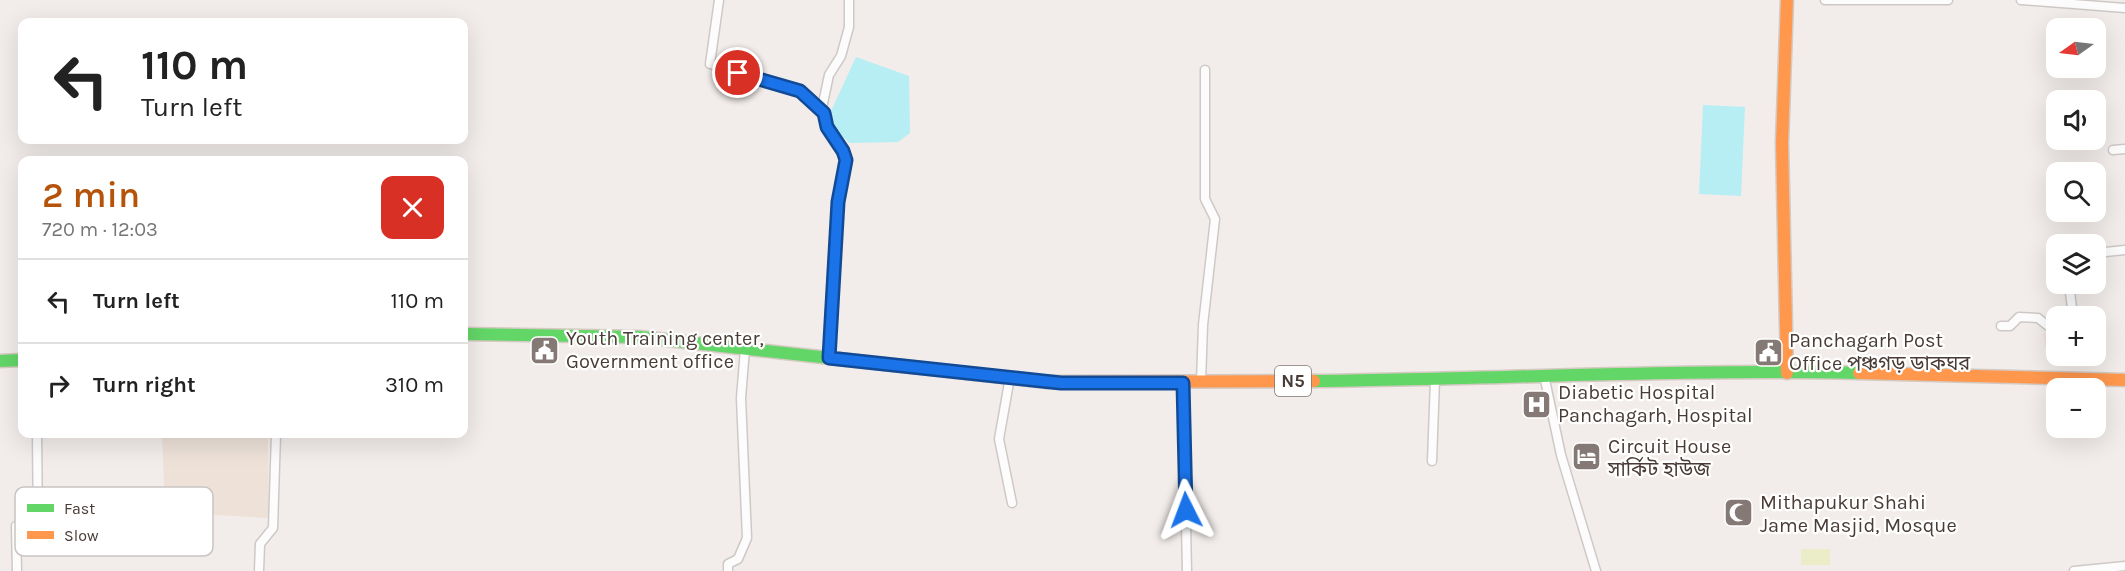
<!DOCTYPE html>
<meta charset="utf-8">
<style>
body{margin:0;font-family:Karla,"Noto Sans Bengali",sans-serif;background:#f6f6f6;color:#222;height:100vh;display:flex;flex-direction:column;font-size:22px;white-space:nowrap}
*{box-sizing:border-box;margin:0}
p{font-size:20px;color:#767676}
.icon{flex:none;width:33px;height:33px;fill:none;stroke:currentColor;stroke-width:2;stroke-linecap:round;stroke-linejoin:round}
.map{position:relative;flex:1;overflow:hidden}
.side{position:absolute;left:18px;top:156px;width:450px;height:282px;display:flex;flex-direction:column;background:#fff;border-radius:12px;box-shadow:0 6px 24px #0002}
.side>*{flex:none}
.top-card{position:absolute;left:18px;top:18px;width:450px;height:126px;border-radius:12px;box-shadow:0 6px 24px #0002;background:#fff;color:#222;overflow:hidden}
.needle{width:39px;rotate:256deg}
.fabs{position:absolute;left:2046px;top:18px;display:grid;gap:12px}
.fabs a{display:grid;place-items:center;width:60px;height:60px;border-radius:12px;background:#fff;box-shadow:0 6px 24px #0002;font-size:30px}
.pin{position:absolute;display:grid;place-items:center;width:51px;height:51px;color:#fff;margin:-26px;border:3px solid #fff;border-radius:50%;box-shadow:0 2px 6px #0007}
.me{position:absolute;width:66px;margin:-33px;rotate:357deg;stroke-linejoin:round;filter:drop-shadow(0 0 4px #0008)}
.turn{display:flex;align-items:center;gap:21px;height:126px;padding:0 24px;font-size:27px}
.turn .icon{width:78px;height:78px;stroke-width:2.5}
.turn b{display:block;font-size:42px;line-height:51px}
.round{display:grid;place-items:center;flex:none;width:63px;height:63px;border-radius:12px;background:#f6f6f6}
.head{display:flex;align-items:center;justify-content:space-between;height:102px;padding:0 24px}
h1{font-size:36px;font-weight:600;line-height:45px;color:#b45309}
ul{padding:0;list-style:none}
li{display:flex;align-items:center;gap:18px;height:84px;padding:0 24px;border-top:2px solid #e0e0e0}
li div{flex:1}
li b{display:block;font-size:22px}
li em{font-style:normal}
.map>svg:first-child{display:block}
.education{fill:#ede1d8}
.medical{fill:#f5e2e3}
.green{fill:#eaedc7}
.water{fill:#b6eef4}
.lines{fill:none;stroke-linecap:round;stroke-linejoin:round}
.street-casing{stroke:#cec9c6;stroke-width:11}
.fast-casing{stroke:#d5cac2;stroke-width:15}
.slow-casing{stroke:#d5cac2;stroke-width:15}
.street{stroke:#fdfcfc;stroke-width:8}
.fast{stroke:#63d668;stroke-width:12}
.slow{stroke:#ff974d;stroke-width:12}
.route-casing{stroke:#114b97;stroke-width:15}
.route{stroke:#1a73e8;stroke-width:10}
.labels{text-anchor:middle;dominant-baseline:central;stroke-width:4.5;stroke-linejoin:round;paint-order:stroke}
.shield{fill:#fff;stroke:#807672;stroke-width:1.5}
.shield-label{font-size:18px;font-weight:bold;fill:#493b35}
.poi-label{font-size:20px;fill:#493b35;stroke:#fff;text-anchor:start}
.key{fill:#fff;stroke:#c8c4c2;stroke-width:1.5}
.key-label{font-size:16px;fill:#493b35}
</style>
<div class="map">
<svg width="2125" height="571" viewBox="0 0 2125 571">
<rect width="100%" height="100%" fill="#f2edea"/>
<path class="education" d="M162,434H268L269,518L165,512Z"/>
<path class="medical" d="M2056,332V346L2045,347L2043,333Z"/>
<rect class="green" x="1801" y="549" width="29" height="16"/>
<g class="water">
<path d="M856,57L909,76L910,133L898,142L850,143L826,122Z"/>
<path d="M1703,105L1745,107L1741,196L1699,194Z"/>
</g>
<g class="lines">
<defs>
<g id="street">
<path d="M719,0L710,64L800,91L823,113"/>
<path d="M1825,0H1948"/>
<path d="M2021,0L2125,8"/>
<path d="M2113,150L2125,149"/>
<path d="M2096,253L2125,250"/>
<path d="M2069,284L2073,316"/>
<path d="M2001,326H2010L2019,317L2038,318L2048,326H2056"/>
<path d="M829,358L838,202L846,160L843,151L827,127L822,108L829,75L841,56L849,27V0"/>
<path d="M1544,375L1561,455L1596,571"/>
<path d="M1010,377L999,439L1012,503"/>
<path d="M1201,382L1203,325L1215,219L1205,199V70"/>
<path d="M1183,383L1187,571"/>
<path d="M1432,461L1435,380"/>
<path d="M17,571L16,526H38L37,434"/>
<path d="M259,571L260,544L273,528L276,434"/>
<path d="M728,571V564L738,559L747,538L741,398L745,349"/>
<path d="M2074,571L2125,566"/>
</g>
<g id="fast">
<path d="M464,334L640,337L1047,382"/>
<path d="M0,361L22,360"/>
<path d="M1314,381C1496,379 1677,369 1859,373"/>
</g>
<g id="slow">
<path d="M1787,0L1782,143L1787,373"/>
<path d="M1859,373L2125,380"/>
<path d="M1047,382L1314,381"/>
</g>
</defs>
<use href="#street" class="street-casing"/>
<use href="#fast" class="fast-casing"/>
<use href="#slow" class="slow-casing"/>
<use href="#street" class="street"/>
<use href="#fast" class="fast"/>
<use href="#slow" class="slow"/>
</g>
<g class="lines">
<defs>
<path id="route" d="M738,73L800,91L824,113L827,127L843,151L846,160L838,202L829,358L1061,383H1183L1186,510"/>
</defs>
<use href="#route" class="route-casing"/>
<use href="#route" class="route"/>
</g>
<defs>
<symbol id="civic-square" viewBox="-11 -11 22 22"><rect x="-9" y="-9" width="18" height="18" rx="4" fill="#847974" stroke="#fff"/><path d="M-.6-6.5H3V-4.5H.6V-3L4-1V1h2V6H-6V1h2V-1L-.6-3ZM-1.2 2.5V6h2.4V2.5Z" fill="#fff"/></symbol>
<symbol id="hospital-square" viewBox="-11 -11 22 22"><rect x="-9" y="-9" width="18" height="18" rx="4" fill="#847974" stroke="#fff"/><path d="M-5-5h3v3.5h4V-5h3V5h-3V1.5h-4V5h-3Z" fill="#fff"/></symbol>
<symbol id="hotel-square" viewBox="-11 -11 22 22"><rect x="-9" y="-9" width="18" height="18" rx="4" fill="#847974" stroke="#fff"/><path d="M-6-4.5h1.5V1H6V5H4.5V3h-9V5H-6ZM-4 0a1.8 1.8 0 1 1 3.6 0ZM.5 0V-2.5h3Q6-2.5 6 0Z" fill="#fff"/></symbol>
<symbol id="mosque-square" viewBox="-11 -11 22 22"><rect x="-9" y="-9" width="18" height="18" rx="4" fill="#847974" stroke="#fff"/><path d="M3.5-4.9A6 6 0 1 0 3.5 4.9A5 5 0 1 1 3.5-4.9Z" fill="#fff"/></symbol>
</defs>
<g fill-rule="evenodd">
<use href="#civic-square" x="528" y="334" width="33" height="33"/>
<use href="#civic-square" x="1752" y="336" width="33" height="33"/>
<use href="#hospital-square" x="1520" y="388" width="33" height="33"/>
<use href="#hotel-square" x="1570" y="440" width="33" height="33"/>
<use href="#mosque-square" x="1722" y="496" width="33" height="33"/>
</g>
<g class="labels">
<rect class="shield" x="1275" y="366" width="36" height="30" rx="4.5"/>
<g class="shield-label">
<text x="1293" y="381">N5</text>
</g>
<g class="poi-label">
<text x="566" y="338">Youth Training center,<tspan x="566" dy="23">Government office</tspan></text>
<text x="1789" y="340">Panchagarh Post<tspan x="1789" dy="23">Office পঞ্চগড় ডাকঘর</tspan></text>
<text x="1558" y="392">Diabetic Hospital<tspan x="1558" dy="23">Panchagarh, Hospital</tspan></text>
<text x="1608" y="446">Circuit House<tspan x="1608" dy="23">সার্কিট হাউজ</tspan></text>
<text x="1760" y="502">Mithapukur Shahi<tspan x="1760" dy="23">Jame Masjid, Mosque</tspan></text>
</g>
</g>
<rect x="15" y="487" width="198" height="69" rx="9" class="key"/>
<rect x="27" y="504" width="27" height="8" fill="#63d668"/>
<rect x="27" y="531" width="27" height="8" fill="#ff974d"/>
<g class="key-label">
<text x="64" y="514">Fast</text>
<text x="64" y="541">Slow</text>
</g>
</svg>
<div class="fabs">
<a><svg class="needle" viewBox="-14 -14 28 28"><path d="M0-13l5 13h-10z" fill="#e53935"/><path d="M0 13l5-13h-10z" fill="#767676"/></svg></a>
<a><svg class="icon" aria-label="sound" viewBox="0 0 24 24"><path d="M4 9h4l5-4v14l-5-4H4zM17 9q2 3 0 6"/></svg></a>
<a><svg class="icon" aria-label="search" viewBox="0 0 24 24"><circle cx="10" cy="10" r="6"/><path d="M15 15l6 6"/></svg></a>
<a><svg class="icon" aria-label="layers" viewBox="0 0 24 24"><path d="M12 4l9 5-9 5-9-5zM3 14l9 5 9-5"/></svg></a>
<a>+</a>
<a>−</a>
</div>
<div class="pin" style="left:738px;top:73px;background:#d93025"><svg class="icon" aria-label="arrive" viewBox="0 0 24 24"><path d="M6 21V4h12l-3 4 3 4H6"/></svg></div>
<svg class="me" style="left:1186px;top:510px" viewBox="-20 -20 40 40"><path d="M0-17L14 15 0 8-14 15z" fill="#1a73e8" stroke="#fff" stroke-width="4"/></svg>
<div class="top-card">
<div class="turn"><svg class="icon" aria-label="left" viewBox="0 0 24 24"><path d="M17 20v-9H6M10 6l-5 5 5 5"/></svg><div><b>110 m</b>Turn left</div></div>
</div>
<section class="side">
<div class="head"><div><h1>2 min</h1><p>720 m · 12:03</p></div><a class="round" style="background:#d93025;color:#fff"><svg class="icon" aria-label="close" viewBox="0 0 24 24"><path d="M6 6l12 12M18 6L6 18"/></svg></a></div>
<ul>
<li><svg class="icon" aria-label="left" viewBox="0 0 24 24"><path d="M17 20v-9H6M10 6l-5 5 5 5"/></svg><div><b>Turn left</b></div><em>110 m</em></li>
<li><svg class="icon" aria-label="right" viewBox="0 0 24 24"><path d="M7 20v-9h11M14 6l5 5-5 5"/></svg><div><b>Turn right</b></div><em>310 m</em></li>
</ul>
</section>
</div>
